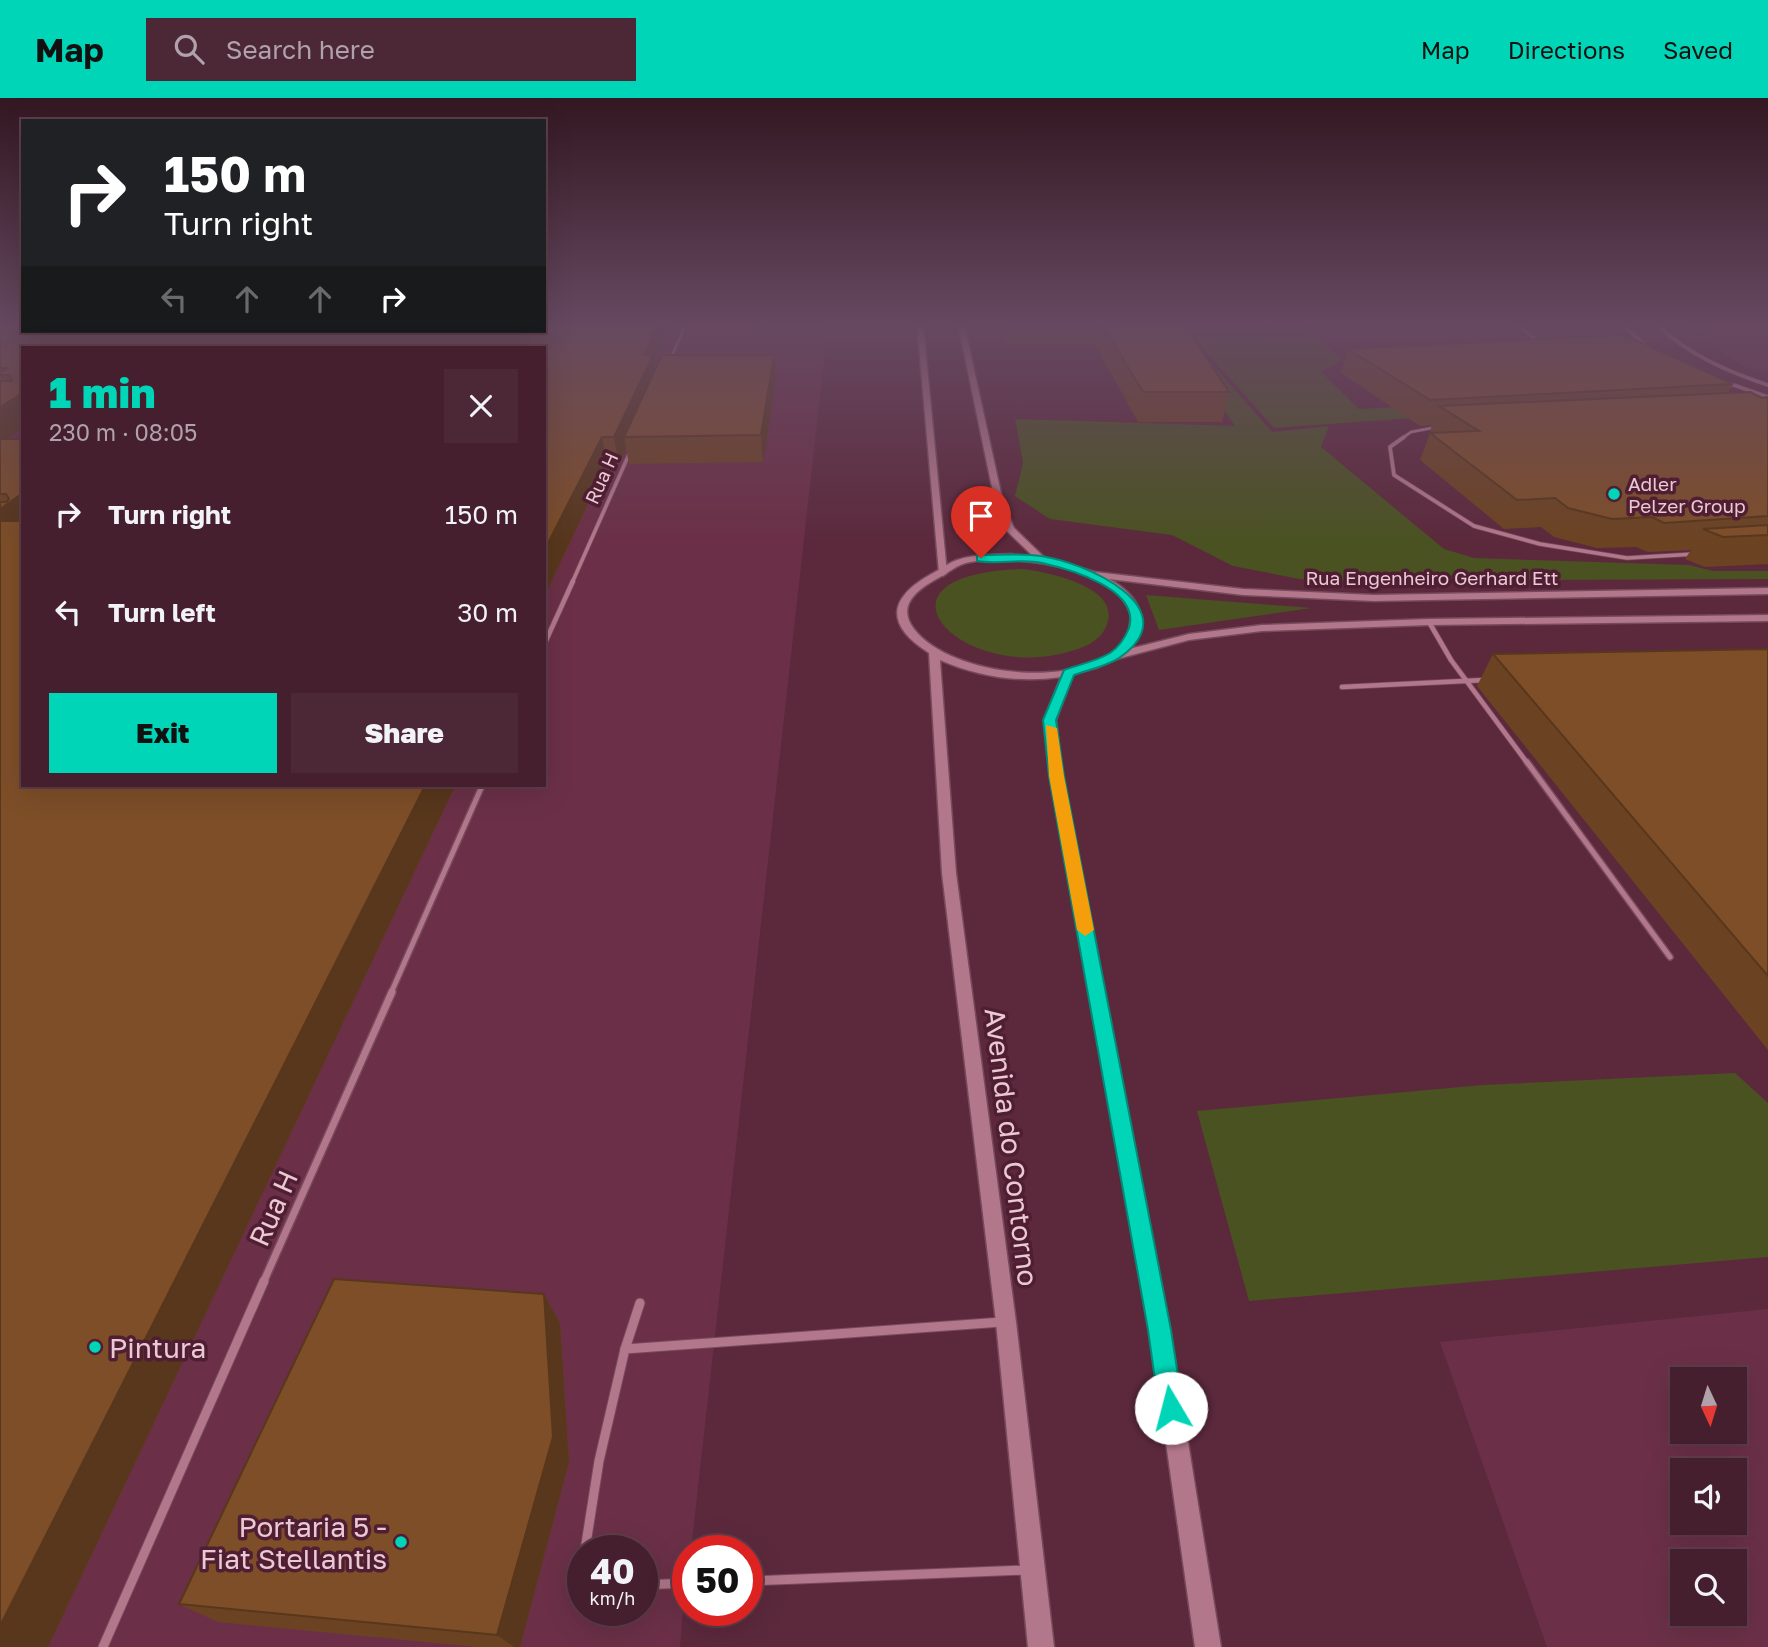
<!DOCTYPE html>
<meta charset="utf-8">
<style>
body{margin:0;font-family:"Golos Text",sans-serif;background:#4c2735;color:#f1f3f6;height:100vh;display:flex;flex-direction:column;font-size:26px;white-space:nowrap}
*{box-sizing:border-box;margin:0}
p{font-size:23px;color:#b0a2aa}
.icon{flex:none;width:38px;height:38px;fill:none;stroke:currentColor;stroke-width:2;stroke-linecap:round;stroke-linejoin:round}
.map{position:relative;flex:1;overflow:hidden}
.panel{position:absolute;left:21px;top:248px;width:525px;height:441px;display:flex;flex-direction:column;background:#451f2d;border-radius:0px;box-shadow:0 7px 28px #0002,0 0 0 2px #5d3d49}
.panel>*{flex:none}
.hud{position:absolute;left:21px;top:21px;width:525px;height:214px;border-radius:0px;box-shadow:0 7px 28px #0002,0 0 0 2px #5d3d49;background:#202124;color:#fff;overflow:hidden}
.needle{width:46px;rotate:176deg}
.fabs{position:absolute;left:1670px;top:1269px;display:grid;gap:14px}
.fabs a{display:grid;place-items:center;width:77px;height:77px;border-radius:0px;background:#451f2d;box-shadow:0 7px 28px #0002,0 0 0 2px #5d3d49;font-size:35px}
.speed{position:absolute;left:567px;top:1437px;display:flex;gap:14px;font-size:35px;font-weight:700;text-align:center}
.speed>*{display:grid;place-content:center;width:91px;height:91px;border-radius:50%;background:#451f2d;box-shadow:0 7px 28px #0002,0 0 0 2px #5d3d49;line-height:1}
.speed small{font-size:18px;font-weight:400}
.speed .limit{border:10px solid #d22;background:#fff;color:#111}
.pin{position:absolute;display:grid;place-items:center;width:60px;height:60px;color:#fff;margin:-72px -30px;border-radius:50% 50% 50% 0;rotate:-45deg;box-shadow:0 0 7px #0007}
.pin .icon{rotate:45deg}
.me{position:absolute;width:77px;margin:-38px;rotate:352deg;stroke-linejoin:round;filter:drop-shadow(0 0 5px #0008)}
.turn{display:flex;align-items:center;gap:24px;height:147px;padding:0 28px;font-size:32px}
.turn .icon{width:91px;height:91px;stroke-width:2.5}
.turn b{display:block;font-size:49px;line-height:60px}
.lanes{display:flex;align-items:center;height:66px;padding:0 28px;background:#0003;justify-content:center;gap:35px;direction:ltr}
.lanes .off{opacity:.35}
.round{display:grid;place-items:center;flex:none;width:74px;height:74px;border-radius:0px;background:#4c2735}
.summary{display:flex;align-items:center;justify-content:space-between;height:119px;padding:0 28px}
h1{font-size:42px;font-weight:800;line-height:52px;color:#00d5b7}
.primary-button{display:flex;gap:14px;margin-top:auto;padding:14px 28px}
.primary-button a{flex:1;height:80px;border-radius:0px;background:#00d5b7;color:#111;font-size:28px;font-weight:800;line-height:80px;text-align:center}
.primary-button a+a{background:#4c2735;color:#f1f3f6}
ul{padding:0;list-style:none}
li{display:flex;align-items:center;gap:21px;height:98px;padding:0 28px}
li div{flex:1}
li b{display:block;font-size:26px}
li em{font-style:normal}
header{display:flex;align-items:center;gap:42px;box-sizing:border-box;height:98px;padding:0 35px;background:#00d5b7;color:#111}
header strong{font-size:33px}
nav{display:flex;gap:38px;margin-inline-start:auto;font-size:24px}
.search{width:490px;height:63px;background:#4c2735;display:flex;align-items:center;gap:18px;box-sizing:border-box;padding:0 24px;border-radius:0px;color:#b0a2aa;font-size:26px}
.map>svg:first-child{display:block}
.built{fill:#6b3047;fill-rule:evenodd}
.green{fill:#4a5222}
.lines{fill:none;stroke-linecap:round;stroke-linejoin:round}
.service-far5-casing{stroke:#764a5b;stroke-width:3.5}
.service-far4-casing{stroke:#764a5b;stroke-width:5}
.service-far3-casing{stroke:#764a5b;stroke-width:6}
.service-far2-casing{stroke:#764a5b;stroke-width:8}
.service-far1-casing{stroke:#764a5b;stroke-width:10}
.service-casing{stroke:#764a5b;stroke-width:11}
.minor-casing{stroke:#764a5b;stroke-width:4.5}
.tertiary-casing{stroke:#764a5b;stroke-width:3}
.secondary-casing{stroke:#764a5b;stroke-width:3}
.service-far5{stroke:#b3778b;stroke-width:2.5}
.service-far4{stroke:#b3778b;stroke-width:3.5}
.service-far3{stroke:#b3778b;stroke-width:4.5}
.service-far2{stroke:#b3778b;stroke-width:5}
.service-far1{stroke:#b3778b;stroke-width:7}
.service{stroke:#b3778b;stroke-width:9}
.minor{stroke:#b3778b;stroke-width:3.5}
.tertiary{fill:#b3778b;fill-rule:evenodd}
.secondary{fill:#b3778b;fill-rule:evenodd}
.wall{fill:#6c4322}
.shaded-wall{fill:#58371c}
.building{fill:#7d4e28;stroke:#58371c;stroke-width:2}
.route{fill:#00d5b7;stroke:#008a77;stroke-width:2}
.slow{fill:#f59e0b}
.poi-dot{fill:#00d5b7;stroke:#501e32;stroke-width:2.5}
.labels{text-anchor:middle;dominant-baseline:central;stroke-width:7;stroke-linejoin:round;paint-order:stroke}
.far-street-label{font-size:19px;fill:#eac9d3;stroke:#501e32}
.far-poi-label{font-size:19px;fill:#eac9d3;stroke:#501e32;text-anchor:start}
.near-street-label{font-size:28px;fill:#eac9d3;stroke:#501e32}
.near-poi-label{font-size:28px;fill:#eac9d3;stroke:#501e32;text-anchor:start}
</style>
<header>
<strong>Map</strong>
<div class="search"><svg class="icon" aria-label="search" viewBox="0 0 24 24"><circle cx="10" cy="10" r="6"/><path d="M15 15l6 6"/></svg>Search here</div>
<nav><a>Map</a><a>Directions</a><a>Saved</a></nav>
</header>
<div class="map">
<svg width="1768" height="1549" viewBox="0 0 1768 1549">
<rect width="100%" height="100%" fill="#5c293c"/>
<g class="built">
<path d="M0,226L23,233H544V226H828L691,1452H688L680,1549H0ZM23,250H544V688H23ZM583,1452H642V1512H583Z"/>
<path d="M1685,226H1768V276L1744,269Z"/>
<path d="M1768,1211V1549H1547L1440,1244ZM1682,1281H1734V1334H1682ZM1682,1372H1734V1424H1682ZM1682,1463H1734V1516H1682Z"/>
</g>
<g class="green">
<path d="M1165,226H1177L1272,334L1329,328L1321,349L1444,451L1474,460L1689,467L1713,473H1768V481L1310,483L1233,468L1172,437L1050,421L1015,398L1023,365L1015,321L1235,328Z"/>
<path d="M1181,226H1300L1342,261L1321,274L1359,311L1670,294L1688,300L1274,330Z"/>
<path d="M1023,471C1046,474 1121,488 1107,526C1102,542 1086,549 1071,553C960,587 856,475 1023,471Z"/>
<path d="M1146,497L1311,510L1159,532Z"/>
<path d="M1735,975L1768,1005V1159L1249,1203L1197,1013L1483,987Z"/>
</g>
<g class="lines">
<defs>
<g id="service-far5">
<path d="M1517,226L1539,244"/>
<path d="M670,262L686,226"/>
<path d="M1401,341L1411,334L1437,329"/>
</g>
<g id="service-far4">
<path d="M1404,339L1390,349L1394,377L1474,428L1540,446L1627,460L1695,456"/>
<path d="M572,485L630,354"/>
</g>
<g id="service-far3">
<path d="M1429,524L1451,562L1528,666"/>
<path d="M544,547L573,483"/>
<path d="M1342,589L1485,582"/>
</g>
<g id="service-far2">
<path d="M1527,664L1670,859"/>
<path d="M391,895L482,688"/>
</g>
<path id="service-far1" d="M263,1185L392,894"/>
<g id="service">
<path d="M625,1251L640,1205"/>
<path d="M585,1452L599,1363L625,1251L1002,1224"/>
<path d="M583,1466L579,1490H583"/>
<path d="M747,1483L1027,1472"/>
<path d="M642,1487L688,1485"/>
<path d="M103,1549L264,1183"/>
</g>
<g id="minor">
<path d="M1622,226L1647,249"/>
<path d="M1656,226C1689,257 1726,273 1768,287"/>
<path d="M1725,284L1768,299"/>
</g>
<g id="tertiary">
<path d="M917,226H923L947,475L943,478L939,475Z"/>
<path d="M958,226H964L1003,404L1014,430L1044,459V463H1038L1007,433L995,404Z"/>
</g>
<path id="secondary" d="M1011,456L1049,461L1095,474L1243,491L1374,497L1768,490V496L1374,503L1243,497L1109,481C1139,497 1152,522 1129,551L1189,536L1262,527L1429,521L1768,517V523L1429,527L1262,533L1189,542L1117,561L1096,570L1073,576L1056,622L1062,679L1170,1232L1221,1549H1195L1150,1232L1050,679L1044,622L1061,579C1019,585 979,579 940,562L956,775L1016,1224L1054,1549H1028L996,1224L942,775L929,555C883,526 889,499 933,475C941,471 948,465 957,462C974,456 993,457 1011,456ZM989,462C1030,461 1115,470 1130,515C1132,523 1128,538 1123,545C1082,593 951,579 914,531C895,506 920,490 940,479C948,475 954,469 963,466C971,463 980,463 989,462Z"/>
</defs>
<use href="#service-far5" class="service-far5-casing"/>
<use href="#service-far4" class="service-far4-casing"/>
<use href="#service-far3" class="service-far3-casing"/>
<use href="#service-far2" class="service-far2-casing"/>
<use href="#service-far1" class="service-far1-casing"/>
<use href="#service" class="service-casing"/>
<use href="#minor" class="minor-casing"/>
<use href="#tertiary" class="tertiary-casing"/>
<use href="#secondary" class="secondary-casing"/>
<use href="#service-far5" class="service-far5"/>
<use href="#service-far4" class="service-far4"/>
<use href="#service-far3" class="service-far3"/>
<use href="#service-far2" class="service-far2"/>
<use href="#service-far1" class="service-far1"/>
<use href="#service" class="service"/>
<use href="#minor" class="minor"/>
<use href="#tertiary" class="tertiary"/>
<use href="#secondary" class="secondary"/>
</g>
<g class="wall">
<path d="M0,226H23V233H544V226H673L655,266L656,271L662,257H774L776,282L763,364L629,366L626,350L619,366H607L544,499V250H23V330L6,341H23V688H455L48,1549H0Z"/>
<path d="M1002,226H1184L1229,294L1222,324H1138L1095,247H1007Z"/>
<path d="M1348,251L1733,286L1728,295L1762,300L1768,299V466L1705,469L1685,461L1691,452L1648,454L1636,449L1597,450L1554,439L1541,429L1504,431L1420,362L1430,335H1431L1430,334L1432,327L1420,328L1341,275Z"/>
<path d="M1768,551V952L1477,588L1493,556Z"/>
<path d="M544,1196L560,1225L569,1364L520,1549H477L218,1524L179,1506Z"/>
</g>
<g class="shaded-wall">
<path d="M659,226H673L655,266L657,282L624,339L626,350L619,366L614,339L644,257Z"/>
<path d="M774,257L776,282L763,364L761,337Z"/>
<path d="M23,295V330L0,345V309Z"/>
<path d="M602,339L607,366L544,499V453Z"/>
<path d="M23,395V437L0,450V411Z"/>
<path d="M425,688H455L48,1549H0V1528Z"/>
<path d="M544,1196L560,1225L569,1364L520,1549H514L497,1537Z"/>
</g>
<g class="building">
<path d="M0,226H23V233H544V226H659L644,257H653L614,339H602L544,453V250H23V295L0,309V283H12L10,277H0V274L8,270H0Z"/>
<path d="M1102,226H1184L1229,294H1143Z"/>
<path d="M1624,237L1733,286L1430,302L1348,251Z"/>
<path d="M662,257H774L761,337L624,339Z"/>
<path d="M1750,294L1762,300L1768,299V418L1664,425L1652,419L1612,421L1568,410L1555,400L1517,402L1430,335L1479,333L1439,308Z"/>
<path d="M0,341H23V395L0,411V404H6L9,401L6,396H0Z"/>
<path d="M0,423H23V688H425L0,1528Z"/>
<path d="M1768,427V437L1723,439L1703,431Z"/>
<path d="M1768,551V878L1493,556Z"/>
<path d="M334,1181L544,1196L553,1339L497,1537L179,1506Z"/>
</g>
<linearGradient id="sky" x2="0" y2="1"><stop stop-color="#331721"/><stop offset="0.51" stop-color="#664961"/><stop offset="1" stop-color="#664961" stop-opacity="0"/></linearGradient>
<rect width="1768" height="443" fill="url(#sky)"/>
<path class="route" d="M981,457C1001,457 1022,455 1041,458C1084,464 1191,510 1119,560C1107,568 1088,572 1074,577L1056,622L1064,678L1171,1232L1183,1310L1180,1319L1171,1323L1162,1319L1159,1310L1148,1232L1049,678L1043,622L1064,572C1078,567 1097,563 1110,555C1119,549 1125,540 1129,530C1141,491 1069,471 1042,465C1021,460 999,467 977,463V458Z"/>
<path class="slow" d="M1046,627L1057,630L1064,678L1094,832L1085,838L1077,832L1049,678Z"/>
<g class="poi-dot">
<circle cx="1614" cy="396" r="7"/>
<circle cx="95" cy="1249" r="7"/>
<circle cx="401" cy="1444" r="7"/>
</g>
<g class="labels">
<g class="far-street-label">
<text transform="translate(601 380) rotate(-66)">Rua H</text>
<text x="1432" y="479">Rua Engenheiro Gerhard Ett</text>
</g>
<g class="far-poi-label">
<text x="1628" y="385">Adler<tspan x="1628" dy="22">Pelzer Group</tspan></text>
</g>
<g class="near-street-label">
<text transform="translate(1012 1049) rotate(83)">Avenida do Contorno</text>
<text transform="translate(273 1110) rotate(-66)">Rua H</text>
</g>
<g class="near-poi-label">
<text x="109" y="1249">Pintura</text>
<text x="387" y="1428" text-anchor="end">Portaria 5 -<tspan x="387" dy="32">Fiat Stellantis</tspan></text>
</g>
</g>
</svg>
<div class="fabs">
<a><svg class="needle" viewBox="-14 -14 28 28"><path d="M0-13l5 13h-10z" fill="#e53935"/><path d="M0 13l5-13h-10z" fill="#b0a2aa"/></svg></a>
<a><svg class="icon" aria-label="sound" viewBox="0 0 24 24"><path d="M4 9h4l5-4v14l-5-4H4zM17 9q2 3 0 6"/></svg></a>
<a><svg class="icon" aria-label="search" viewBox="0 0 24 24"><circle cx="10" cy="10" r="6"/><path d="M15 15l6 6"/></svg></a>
</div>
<div class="speed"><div>40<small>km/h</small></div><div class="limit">50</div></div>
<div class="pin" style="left:981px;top:460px;background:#d93025"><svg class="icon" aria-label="arrive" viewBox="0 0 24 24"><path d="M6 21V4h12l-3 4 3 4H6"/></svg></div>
<svg class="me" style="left:1171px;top:1310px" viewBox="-20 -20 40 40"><circle r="19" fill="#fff"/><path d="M0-13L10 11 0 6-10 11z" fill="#00d5b7"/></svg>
<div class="hud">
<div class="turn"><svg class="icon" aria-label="right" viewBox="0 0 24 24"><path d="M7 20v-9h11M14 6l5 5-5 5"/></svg><div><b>150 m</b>Turn right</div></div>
<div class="lanes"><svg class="icon off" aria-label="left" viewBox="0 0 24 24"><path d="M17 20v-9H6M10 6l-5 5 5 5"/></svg><svg class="icon off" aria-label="ahead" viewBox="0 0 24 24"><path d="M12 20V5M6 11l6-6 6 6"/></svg><svg class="icon off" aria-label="ahead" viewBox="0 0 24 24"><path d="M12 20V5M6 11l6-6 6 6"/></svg><svg class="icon" aria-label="right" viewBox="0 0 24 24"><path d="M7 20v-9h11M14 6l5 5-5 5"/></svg></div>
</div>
<section class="panel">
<div class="summary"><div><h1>1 min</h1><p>230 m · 08:05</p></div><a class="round"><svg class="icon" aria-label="close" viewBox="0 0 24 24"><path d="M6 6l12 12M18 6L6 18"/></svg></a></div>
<ul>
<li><svg class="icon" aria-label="right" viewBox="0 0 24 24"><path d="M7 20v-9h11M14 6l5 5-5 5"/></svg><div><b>Turn right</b></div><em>150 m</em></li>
<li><svg class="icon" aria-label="left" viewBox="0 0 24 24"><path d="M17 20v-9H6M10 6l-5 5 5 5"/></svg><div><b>Turn left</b></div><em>30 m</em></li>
</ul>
<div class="primary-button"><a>Exit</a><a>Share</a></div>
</section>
</div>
